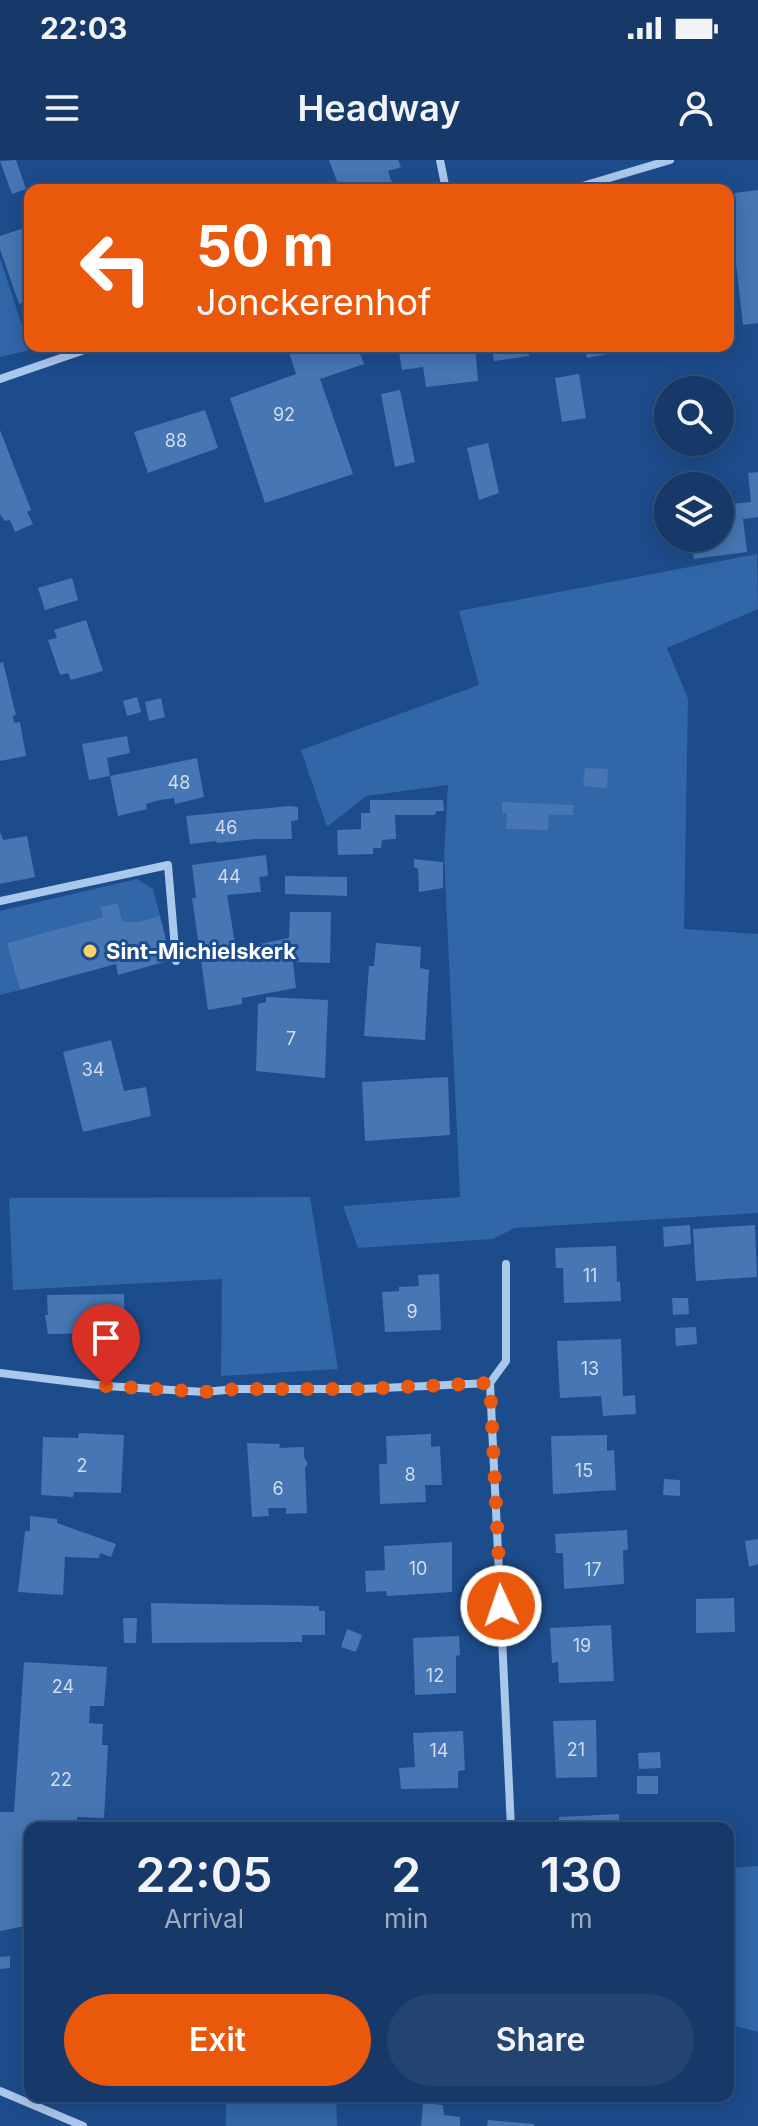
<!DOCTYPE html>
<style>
body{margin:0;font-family:Inter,sans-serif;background:#234471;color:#f1f3f6;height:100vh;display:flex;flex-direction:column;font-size:30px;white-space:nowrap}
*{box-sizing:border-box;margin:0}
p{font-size:26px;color:#9eacc0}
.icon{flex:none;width:44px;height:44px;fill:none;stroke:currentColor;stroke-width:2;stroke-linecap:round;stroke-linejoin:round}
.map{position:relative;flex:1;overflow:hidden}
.sheet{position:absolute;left:24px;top:1662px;width:710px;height:280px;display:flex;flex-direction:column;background:#163969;border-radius:16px;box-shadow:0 4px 20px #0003,0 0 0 2px #35537d}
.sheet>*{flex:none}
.hud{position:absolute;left:24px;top:24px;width:710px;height:168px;border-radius:16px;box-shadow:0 4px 20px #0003,0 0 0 2px #35537d;background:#ea580c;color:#fff;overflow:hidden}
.fabs{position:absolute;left:654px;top:216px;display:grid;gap:16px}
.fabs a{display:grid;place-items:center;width:80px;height:80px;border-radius:50%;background:#163969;box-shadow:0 4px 20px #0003,0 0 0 2px #35537d;font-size:40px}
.pin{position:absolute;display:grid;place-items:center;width:68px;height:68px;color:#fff;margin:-82px -34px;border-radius:50% 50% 50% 0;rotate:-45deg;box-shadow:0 0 8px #0007}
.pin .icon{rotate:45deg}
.me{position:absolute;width:88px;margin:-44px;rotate:357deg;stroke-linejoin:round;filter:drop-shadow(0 0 6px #0008)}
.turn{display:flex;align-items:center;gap:28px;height:168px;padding:0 40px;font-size:36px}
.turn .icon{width:104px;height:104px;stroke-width:2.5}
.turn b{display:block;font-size:56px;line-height:68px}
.eta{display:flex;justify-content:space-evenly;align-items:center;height:136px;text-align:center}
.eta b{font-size:48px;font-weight:600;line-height:56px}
.cta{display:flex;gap:16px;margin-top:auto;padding:16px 40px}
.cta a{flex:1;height:92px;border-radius:48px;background:#ea580c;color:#fff;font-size:32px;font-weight:600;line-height:92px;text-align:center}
.cta a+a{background:#234471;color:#f1f3f6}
.status{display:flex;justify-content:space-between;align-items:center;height:56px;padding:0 40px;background:#163969;direction:ltr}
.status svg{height:22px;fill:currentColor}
header{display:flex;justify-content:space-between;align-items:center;height:104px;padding:0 40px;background:#163969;font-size:36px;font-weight:600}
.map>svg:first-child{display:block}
.green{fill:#3166a9}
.building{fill:#4676b3}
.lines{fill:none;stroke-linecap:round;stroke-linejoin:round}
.minor{stroke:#aac7ec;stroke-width:8}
.route{stroke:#ea580c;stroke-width:14;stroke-dasharray:0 25.2}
.poi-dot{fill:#fcd369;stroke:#1d4c8c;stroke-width:3}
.labels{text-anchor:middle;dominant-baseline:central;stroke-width:6;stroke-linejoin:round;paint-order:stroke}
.number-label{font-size:18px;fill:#d1ddec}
.poi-label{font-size:22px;font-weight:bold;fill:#fff;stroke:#1d4c8c;text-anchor:start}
</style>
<div class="status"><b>22:03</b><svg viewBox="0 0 49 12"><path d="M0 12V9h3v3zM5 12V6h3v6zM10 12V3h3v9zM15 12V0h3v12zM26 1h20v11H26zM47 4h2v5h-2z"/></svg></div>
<header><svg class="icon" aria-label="menu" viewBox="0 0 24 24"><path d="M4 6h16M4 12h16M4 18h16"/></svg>Headway<svg class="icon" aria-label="person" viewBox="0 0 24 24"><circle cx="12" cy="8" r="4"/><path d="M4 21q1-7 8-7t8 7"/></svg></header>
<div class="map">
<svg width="758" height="1966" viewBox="0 0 758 1966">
<rect width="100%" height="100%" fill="#1d4c8c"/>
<g class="green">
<path d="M0,98L30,190L0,197Z"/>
<path d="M757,394L758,449L667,488L688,539L684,769L758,774V1053L515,1068L492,1079L358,1088L343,1046L460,1037L444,695L448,625L366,636L327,667L301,590L479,525L459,451Z"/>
<path d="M137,719L153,729L160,756L136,762L122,761L117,743L101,747L103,757L8,783L20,830L0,835V751Z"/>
<path d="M310,1037L338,1209L221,1216L222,1119L13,1130L9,1038Z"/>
<path d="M758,1706V1872L728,1864V1708Z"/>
<path d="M226,1936H336L337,1966H226Z"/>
</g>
<g class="building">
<path d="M16,0L26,29L12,34L0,1Z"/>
<path d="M329,0H398L401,7L388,11L392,23L373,30H355L353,25L340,29Z"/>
<path d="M758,30V163L743,165L728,34Z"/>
<path d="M27,67L30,75V140L19,144L0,89V76Z"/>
<path d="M287,186H357L364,204L320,219L353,314L265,343L230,238L296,214Z"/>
<path d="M398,186H475L478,221L426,227L423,207L402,210Z"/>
<path d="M491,186H528L529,196L494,201Z"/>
<path d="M584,186H633L634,189L587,198Z"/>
<path d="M579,214L586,258L562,262L555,218Z"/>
<path d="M400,230L415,302L395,307L381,234Z"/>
<path d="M205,250L218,288L148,313L134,272Z"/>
<path d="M0,270L31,350L27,352L33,364L15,372L10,360L5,361L0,354Z"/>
<path d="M488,283L499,333L479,340L467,288Z"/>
<path d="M758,312V357L743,359L747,392L694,399L692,386L715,383V378H720V345L751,342L748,313Z"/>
<path d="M72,418L78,440L45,450L38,428Z"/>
<path d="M86,460L103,511L71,520L68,513L60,515L48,480L57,478L54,470Z"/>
<path d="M3,502L16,555L13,556L14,563L20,562L26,596L0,601V503Z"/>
<path d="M137,537L141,552L127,556L123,541Z"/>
<path d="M161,538L165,557L149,561L145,542Z"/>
<path d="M127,576L130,593L107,598L110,616L197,598L204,637L175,644L174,638L160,640L146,644L147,649L118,656L110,616L89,620L82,584Z"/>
<path d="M585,608L608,609L607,628L583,626Z"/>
<path d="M370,640H443L444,651H436L435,655H395L396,679L382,680L381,688H373V694L338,695L337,670L361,669V653H370Z"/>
<path d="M502,642L574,645L573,655H549L548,670L506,669L507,653H502Z"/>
<path d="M290,646L298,647V660L291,661L292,679H255L217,683L216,681L190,684L186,656Z"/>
<path d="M0,672L3,680L27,676L35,717L0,724Z"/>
<path d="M266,695L268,716L259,717L261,732L227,735L236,789L289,778L290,752H331L330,803L293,802L296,828L242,838V844L208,850L192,738H196L192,705Z"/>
<path d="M414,699L443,702V728L419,732L418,709L414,707Z"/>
<path d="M285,716L347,717V736L285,734Z"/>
<path d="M118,743L122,761L136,762L160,756L171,800L118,815L116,804L20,830L7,783L103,757L100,747Z"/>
<path d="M376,783L421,787L420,808L429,810L425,880L364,876L369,806H374Z"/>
<path d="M266,837L328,840L325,918L256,911L258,844L266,842Z"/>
<path d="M111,880L124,931L146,927L151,956L83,972L63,892Z"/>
<path d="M448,917L450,975L365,981L362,922Z"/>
<path d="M690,1065L691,1084L664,1087L663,1067Z"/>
<path d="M755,1065L757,1117L696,1121L693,1069Z"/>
<path d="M616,1086L617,1122L620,1121L621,1141L564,1143L563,1108H556L555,1088Z"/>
<path d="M439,1114L441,1170L385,1172L382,1132L399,1131V1127L419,1126L418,1115Z"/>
<path d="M124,1134L125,1173H109L108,1170H104V1173L48,1174L45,1155H48L47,1135Z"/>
<path d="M672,1138H688L689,1154L673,1155Z"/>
<path d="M696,1167L697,1184L676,1186L675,1168Z"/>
<path d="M621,1179L623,1236L635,1235L636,1254L603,1256L601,1236L560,1238L557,1181Z"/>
<path d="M79,1273L124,1275L121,1333L74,1332L73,1337L41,1335L43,1277L78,1278Z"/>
<path d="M431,1274V1287L440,1286L442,1325H425L426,1342L380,1344L379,1304H387L386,1276Z"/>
<path d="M607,1275V1291L614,1290L616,1330L553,1334L551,1276Z"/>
<path d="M247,1283L280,1284L279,1288L304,1287V1297L308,1304L305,1308L307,1353L286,1354V1348H268L269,1356L252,1357Z"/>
<path d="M664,1319L680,1320V1336L663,1335Z"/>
<path d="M30,1356L57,1359V1363L116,1384L111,1397L100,1393L99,1398L65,1397L63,1435L18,1432L25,1371H30Z"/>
<path d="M627,1370L628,1390H623L624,1424L564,1429L563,1393H556L555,1374Z"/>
<path d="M758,1379V1404L749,1407L745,1381Z"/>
<path d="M452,1382V1432L387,1436L386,1431L366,1432L365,1411L385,1410L384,1386Z"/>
<path d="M734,1438L735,1472L696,1473V1439Z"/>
<path d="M151,1443L319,1446V1451H325V1475H302V1482L152,1483Z"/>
<path d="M123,1458H137L136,1483H124Z"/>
<path d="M611,1465L614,1521L559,1523L558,1502L552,1503L550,1468Z"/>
<path d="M347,1469L362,1475L356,1492L341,1487Z"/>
<path d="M459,1476L460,1495L456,1496V1533L415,1535L413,1478Z"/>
<path d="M24,1502L107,1507L104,1546H90L89,1563L103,1564L102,1585H108L104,1658L77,1657V1668H30V1765L0,1771V1652H14Z"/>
<path d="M596,1560L597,1617L556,1618L553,1561Z"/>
<path d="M463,1571L465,1610L458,1611V1628L401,1629L399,1608L415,1607L413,1573Z"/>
<path d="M660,1592L661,1608L639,1609L638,1593Z"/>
<rect x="637" y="1616" width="21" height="18"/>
<path d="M619,1654V1668H559V1657Z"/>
<path d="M457,1664V1668H417V1666Z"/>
<path d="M10,1796V1808L0,1809V1797Z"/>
<path d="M423,1943L443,1945L444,1955L460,1957V1966H421Z"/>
<path d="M488,1960L534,1964V1966H487Z"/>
</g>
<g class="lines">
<g class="minor">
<path d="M440,0L446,30"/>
<path d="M569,30L670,0"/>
<path d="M0,219L96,186"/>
<path d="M0,741L168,705L176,801"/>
<path d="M0,1213L106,1226L204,1232L236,1229H361L490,1223L511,1668"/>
<path d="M490,1223L506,1201V1104"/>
<path d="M0,1931L83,1966"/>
</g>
</g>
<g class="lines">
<path class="route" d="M106,1226L204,1232L236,1229H361L490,1223L501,1446"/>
</g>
<circle class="poi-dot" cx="90" cy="791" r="8"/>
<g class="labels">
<g class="number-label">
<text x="284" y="254">92</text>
<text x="176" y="280">88</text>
<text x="179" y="622">48</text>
<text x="226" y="667">46</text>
<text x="229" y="716">44</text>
<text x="291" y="878">7</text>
<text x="93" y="909">34</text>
<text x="590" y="1115">11</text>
<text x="412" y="1151">9</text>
<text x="590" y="1208">13</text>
<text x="82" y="1305">2</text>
<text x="584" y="1310">15</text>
<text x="410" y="1314">8</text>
<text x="278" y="1328">6</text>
<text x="418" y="1408">10</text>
<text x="593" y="1409">17</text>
<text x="582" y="1485">19</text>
<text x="435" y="1515">12</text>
<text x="63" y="1526">24</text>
<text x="576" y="1589">21</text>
<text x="439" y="1590">14</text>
<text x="61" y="1619">22</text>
</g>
<g class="poi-label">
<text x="106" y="791">Sint-Michielskerk</text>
</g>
</g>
</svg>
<div class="fabs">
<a><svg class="icon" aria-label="search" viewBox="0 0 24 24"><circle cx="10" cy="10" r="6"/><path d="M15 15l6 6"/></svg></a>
<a><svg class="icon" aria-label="layers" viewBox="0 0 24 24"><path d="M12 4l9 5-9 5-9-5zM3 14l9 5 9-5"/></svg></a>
</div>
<div class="pin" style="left:106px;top:1226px;background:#d93025"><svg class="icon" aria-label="arrive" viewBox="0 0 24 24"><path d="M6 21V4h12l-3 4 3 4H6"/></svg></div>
<svg class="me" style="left:501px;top:1446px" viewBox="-20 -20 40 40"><circle r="17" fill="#ea580c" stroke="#fff" stroke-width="3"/><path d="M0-11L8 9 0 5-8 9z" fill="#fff"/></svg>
<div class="hud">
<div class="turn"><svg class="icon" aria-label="left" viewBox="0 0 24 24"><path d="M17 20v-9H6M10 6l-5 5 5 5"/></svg><div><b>50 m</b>Jonckerenhof</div></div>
</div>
<section class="sheet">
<div class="eta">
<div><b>22:05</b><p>Arrival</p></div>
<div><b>2</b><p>min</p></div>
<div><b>130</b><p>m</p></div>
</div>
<div class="cta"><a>Exit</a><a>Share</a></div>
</section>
</div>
